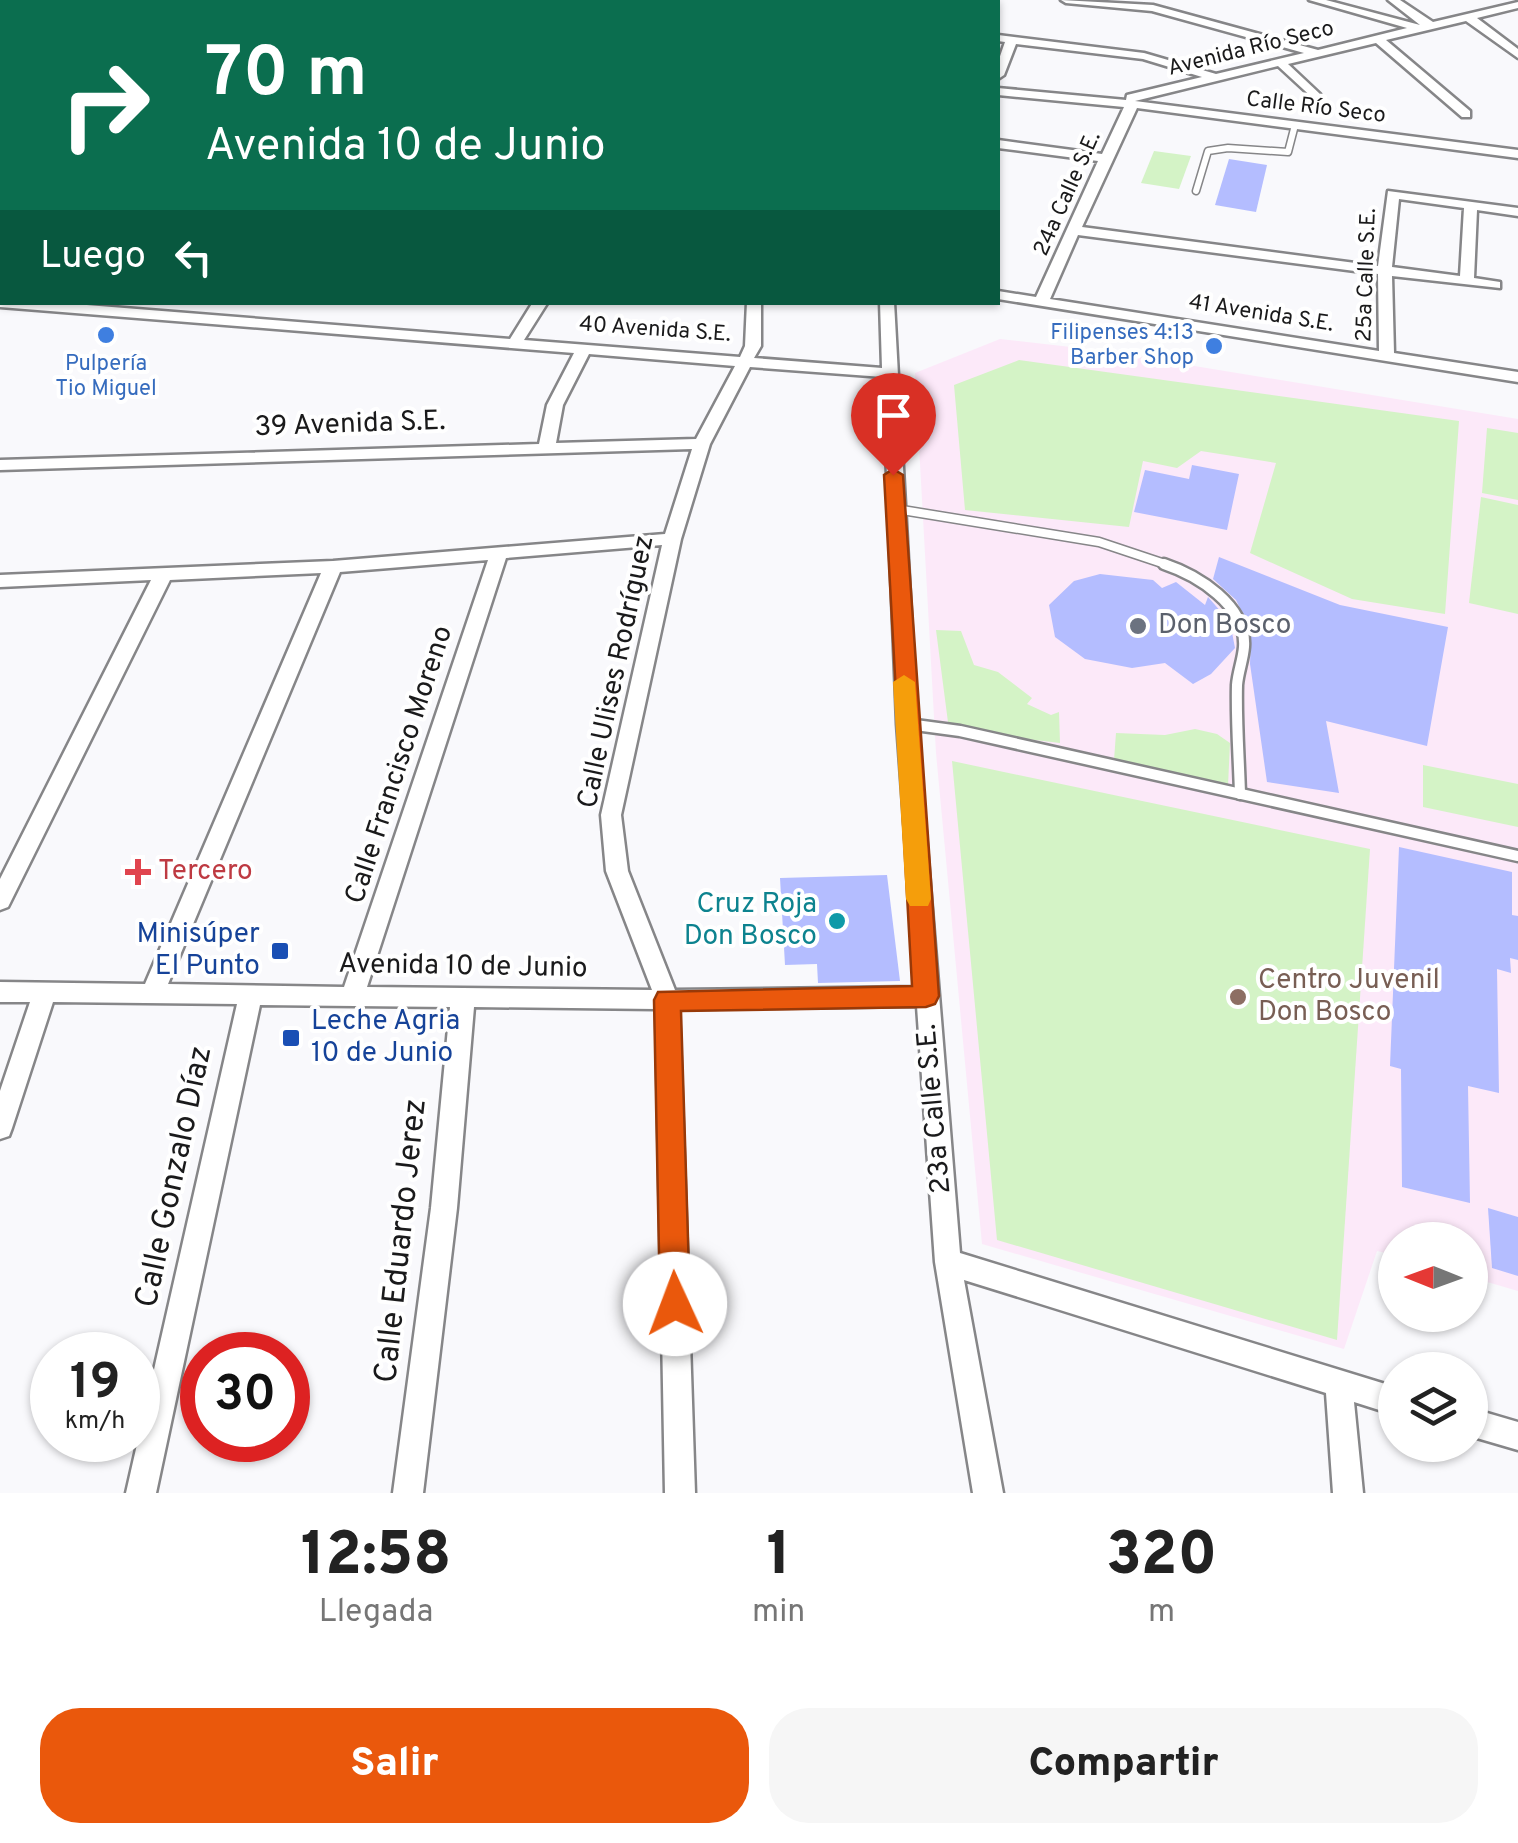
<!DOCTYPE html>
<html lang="es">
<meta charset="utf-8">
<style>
body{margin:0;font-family:Overpass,sans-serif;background:#f6f6f6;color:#222;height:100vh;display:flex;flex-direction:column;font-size:38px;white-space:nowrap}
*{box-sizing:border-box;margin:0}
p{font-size:32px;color:#767676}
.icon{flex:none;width:55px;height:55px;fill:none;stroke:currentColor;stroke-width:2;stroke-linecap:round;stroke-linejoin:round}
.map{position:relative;height:1493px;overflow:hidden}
.side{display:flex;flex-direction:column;background:#fff;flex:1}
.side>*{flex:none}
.top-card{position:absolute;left:0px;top:0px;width:1000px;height:305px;box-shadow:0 2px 8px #0004;background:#0b6e4f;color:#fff;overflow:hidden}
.needle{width:65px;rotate:271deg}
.fabs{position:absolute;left:1378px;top:1222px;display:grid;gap:20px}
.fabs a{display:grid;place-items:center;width:110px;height:110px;border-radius:50%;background:#fff;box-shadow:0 2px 8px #0004;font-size:50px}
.speed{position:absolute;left:30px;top:1332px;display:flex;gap:20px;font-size:50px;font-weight:700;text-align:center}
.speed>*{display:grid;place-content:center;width:130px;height:130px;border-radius:50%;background:#fff;box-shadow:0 2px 8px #0004;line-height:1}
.speed small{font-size:25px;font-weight:400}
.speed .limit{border:15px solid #d22;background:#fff;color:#111}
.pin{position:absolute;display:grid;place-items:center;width:85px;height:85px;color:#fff;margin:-102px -42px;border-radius:50% 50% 50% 0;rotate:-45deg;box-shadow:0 0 10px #0007}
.pin .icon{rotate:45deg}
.me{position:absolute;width:110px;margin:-55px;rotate:358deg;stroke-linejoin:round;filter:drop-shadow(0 0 8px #0008)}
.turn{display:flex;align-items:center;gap:35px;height:210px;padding:0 40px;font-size:45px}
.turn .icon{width:130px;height:130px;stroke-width:2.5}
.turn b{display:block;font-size:70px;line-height:85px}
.then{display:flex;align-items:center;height:95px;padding:0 40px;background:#0003;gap:20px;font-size:38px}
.eta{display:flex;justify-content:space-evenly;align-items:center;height:170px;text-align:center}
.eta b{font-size:60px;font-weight:800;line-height:70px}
.cta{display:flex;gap:20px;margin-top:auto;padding:20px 40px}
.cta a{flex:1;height:115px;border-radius:40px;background:#ea580c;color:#fff;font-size:40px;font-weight:800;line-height:115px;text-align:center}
.cta a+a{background:#f6f6f6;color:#222}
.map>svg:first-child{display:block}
.education{fill:#fce9f9}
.green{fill:#d4f3c6}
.building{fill:#b4bdff}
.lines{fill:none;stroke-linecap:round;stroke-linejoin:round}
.lane-far2-casing{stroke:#868688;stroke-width:9}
.lane-far1-casing{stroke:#868688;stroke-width:11}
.lane-casing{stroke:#868688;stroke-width:15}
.street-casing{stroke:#868688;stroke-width:5}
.secondary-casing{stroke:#868688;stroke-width:4}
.lane-far2{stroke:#fff;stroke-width:6}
.lane-far1{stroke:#fff;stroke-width:8}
.lane{stroke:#fff;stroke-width:10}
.street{fill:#fff;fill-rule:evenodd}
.secondary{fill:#fff;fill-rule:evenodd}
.route{fill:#ea580c;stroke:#983908;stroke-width:2.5}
.slow{fill:#f59e0b}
.shop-dot{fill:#3f7fe0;stroke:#fff;stroke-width:4}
.worship-dot{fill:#6b7280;stroke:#fff;stroke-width:4}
.health-dot{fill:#e0444e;stroke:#fff;stroke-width:4}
.culture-dot{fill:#0f9aa8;stroke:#fff;stroke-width:4}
.transit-dot{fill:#1a4fb4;stroke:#fff;stroke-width:4}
.education-dot{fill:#8d6e63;stroke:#fff;stroke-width:4}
.labels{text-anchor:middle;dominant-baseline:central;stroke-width:8;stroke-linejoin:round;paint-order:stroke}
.far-street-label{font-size:22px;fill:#1a1a1b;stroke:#fff}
.far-shop-label{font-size:22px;fill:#366cbe;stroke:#fff;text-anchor:end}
.street-label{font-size:28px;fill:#1a1a1b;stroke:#fff}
.worship-label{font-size:28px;fill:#5b616d;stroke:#fff;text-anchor:start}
.health-label{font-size:28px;fill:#be3a42;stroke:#fff;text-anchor:start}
.culture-label{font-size:28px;fill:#0d838f;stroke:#fff;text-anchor:end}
.transit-label{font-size:28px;fill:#164399;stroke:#fff;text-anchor:end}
.education-label{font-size:28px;fill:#785e54;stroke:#fff;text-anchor:start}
.near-street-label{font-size:32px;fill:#1a1a1b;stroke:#fff}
</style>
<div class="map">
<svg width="1518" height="1493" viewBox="0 0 1518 1493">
<rect width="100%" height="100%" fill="#f9f9fc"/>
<path class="education" d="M1000,339L1097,350L1518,419V1291L1470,1277V1240H1395V1255L1377,1251L1344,1349L982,1244L936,753L915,373Z"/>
<g class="green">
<path d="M1154,151L1191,156L1179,189L1141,183Z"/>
<path d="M1019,360L1459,421L1445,614L1352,599L1250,553L1276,463L1201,451L1177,468L1143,461L1129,527L965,510L954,385Z"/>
<path d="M1487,428L1518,433V500L1482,493Z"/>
<path d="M1481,497L1518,505V614L1469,603Z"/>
<path d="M936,630L961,631L974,665L998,672L1032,698L1027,704L1051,715L1059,712L1060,743L949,730Z"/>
<path d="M1195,729L1217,734L1230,743L1228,786L1114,760L1116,733L1165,735Z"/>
<path d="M952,761L1370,849L1337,1340L997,1240Z"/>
<path d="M1423,765L1518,784V827L1423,807Z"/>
</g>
<g class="building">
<path d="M1229,159L1267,165L1256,212L1215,205Z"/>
<path d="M1192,465L1239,474L1227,530L1134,512L1145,470L1189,479Z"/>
<path d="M1219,557L1340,605L1448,627L1427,746L1326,721L1339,793L1267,782L1250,664L1251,631L1236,600L1213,579Z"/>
<path d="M1100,574L1153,580L1162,588L1176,582L1205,605L1208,597L1230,622L1235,648L1211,674L1193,684L1165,663L1132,668L1085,659L1055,637L1049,605L1074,581Z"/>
<path d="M1399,847L1512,872V915L1518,916V960L1510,958L1511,973L1497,969L1499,1093L1468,1086L1470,1203L1402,1187L1401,1069L1390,1066Z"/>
<path d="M887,875L900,981L818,983L817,964L785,965L780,878Z"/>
<path d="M1488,1208L1518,1217V1276L1492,1268Z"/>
</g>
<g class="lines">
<defs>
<path id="lane-far2" d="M1196,191L1208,151L1228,148L1288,152L1295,125"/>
<path id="lane-far1" d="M896,509L1099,542L1171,566"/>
<g id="lane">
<path d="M1164,564C1197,575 1247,605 1244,647C1243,660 1238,672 1237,685C1236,721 1239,758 1240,794"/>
<path d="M908,724L960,731L1518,856"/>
</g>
<g id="street">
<path d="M631,0H669L670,2H633Z"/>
<path d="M827,0H839L840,2H828Z"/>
<path d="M1061,0L1153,5L1318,50L1407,28L1309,0H1326L1420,25L1388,0H1400L1433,22L1518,2V8L1477,18L1518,49V58L1466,21L1386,40L1470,111V117H1462L1376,43L1288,64L1320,94V100L1316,101L1278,66L1135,101L1518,150V158L1137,108L1082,227L1378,266L1388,191L1518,208V216L1477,210L1474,278L1500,282V288L1392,276L1394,353L1518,372V382L998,299V291L1036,297L1098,161L998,148V140L1102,154L1124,107L998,95V88L1126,100L1127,95L1202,77L1143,59L1016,44L1004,75L998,79V62L1005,42L998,41V35L1144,53L1216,74L1304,53L1152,11L1066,3ZM1399,199L1464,208L1460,276L1392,267ZM1078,235L1378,274L1379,351L1050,299Z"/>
<rect x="0" y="53" width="2" height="7"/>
<path d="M2,98V107L0,108V99Z"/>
<path d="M0,299L2,302H49L510,339L533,302H548L524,340L740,357L745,346L747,302H761V346L754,358L882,368L880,302H894L917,724L960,1253L1395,1387V1415L1354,1402L1363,1493H1333L1326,1393L964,1280L1003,1493H973L935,1262L917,1006L679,1009L695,1493H665L656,1009L474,1007L457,1208L423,1493H393L431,1208L450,1007L260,1005L156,1493H126L237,1004L53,1002L12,1128L9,1136L0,1139V1091L30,1002H0V982L145,984L321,573L170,580L11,901L8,907L0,910V879L151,580L0,587V575L333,561L665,534L692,449L0,470V460L539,444L547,405L574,353L0,307ZM589,354L735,366L696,439L556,443L563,405ZM750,367L883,377L897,724L916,987L675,990L628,871L621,815L681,539L710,444ZM662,545L601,815L606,871L652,990L367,987L506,558ZM488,560L344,987L168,984L340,572Z"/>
<path d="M1470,1408L1518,1422V1450L1470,1436Z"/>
</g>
<g id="secondary">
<rect x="0" y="161" width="2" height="10"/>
<path d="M2,234V246L0,247V235Z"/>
</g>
</defs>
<use href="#lane-far2" class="lane-far2-casing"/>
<use href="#lane-far1" class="lane-far1-casing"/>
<use href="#lane" class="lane-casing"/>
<use href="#street" class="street-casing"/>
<use href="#secondary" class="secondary-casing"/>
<use href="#lane-far2" class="lane-far2"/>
<use href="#lane-far1" class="lane-far1"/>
<use href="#lane" class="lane"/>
<use href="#street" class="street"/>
<use href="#secondary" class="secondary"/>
</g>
<path class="route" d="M893,469L903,475L939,996L935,1004L926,1007L681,1011L690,1304L686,1314L675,1318L664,1314L660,1304L654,1000L658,992L912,986L884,475Z"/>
<path class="slow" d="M904,675L915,682L931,899L928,906H910L906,899L893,682Z"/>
<g class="shop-dot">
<circle cx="106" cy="335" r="10"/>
<circle cx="1214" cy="346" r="10"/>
</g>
<circle class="worship-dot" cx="1138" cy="626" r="10"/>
<path class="health-dot" d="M133 857h10v10h10v10h-10v10h-10v-10h-10v-10h10z"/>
<circle class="culture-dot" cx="837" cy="921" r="10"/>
<g class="transit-dot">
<rect x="270" y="941" width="20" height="20" rx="5"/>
<rect x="281" y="1028" width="20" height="20" rx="5"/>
</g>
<circle class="education-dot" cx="1238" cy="997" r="10"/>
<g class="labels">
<g class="far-street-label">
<text transform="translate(1251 49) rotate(-14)">Avenida Río Seco</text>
<text transform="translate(1316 108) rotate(7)">Calle Río Seco</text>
<text transform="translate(1068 194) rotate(-66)">24a Calle S.E.</text>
<text transform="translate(1367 275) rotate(-88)">25a Calle S.E.</text>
<text transform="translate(1261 314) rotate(9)">41 Avenida S.E.</text>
<text transform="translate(655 330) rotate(4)">40 Avenida S.E.</text>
</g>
<g class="far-shop-label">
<text x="1194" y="333">Filipenses 4:13<tspan x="1194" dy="25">Barber Shop</tspan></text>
<text x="106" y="364" text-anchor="middle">Pulpería<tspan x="106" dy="25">Tio Miguel</tspan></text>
</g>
<g class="street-label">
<text transform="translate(350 425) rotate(-2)">39 Avenida S.E.</text>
<text transform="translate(617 672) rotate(-78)">Calle Ulises Rodríguez</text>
<text transform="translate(400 765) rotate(-72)">Calle Francisco Moreno</text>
<text transform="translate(463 967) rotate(1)">Avenida 10 de Junio</text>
<text transform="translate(935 1109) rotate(-95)">23a Calle S.E.</text>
</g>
<g class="worship-label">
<text x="1158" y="626">Don Bosco</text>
</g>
<g class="health-label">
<text x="158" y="872">Tercero</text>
</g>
<g class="culture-label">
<text x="817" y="905">Cruz Roja<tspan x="817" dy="32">Don Bosco</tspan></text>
</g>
<g class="transit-label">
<text x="260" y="935">Minisúper<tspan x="260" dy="32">El Punto</tspan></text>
<text x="311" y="1022" text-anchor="start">Leche Agria<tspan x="311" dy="32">10 de Junio</tspan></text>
</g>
<g class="education-label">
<text x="1258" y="981">Centro Juvenil<tspan x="1258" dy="32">Don Bosco</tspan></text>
</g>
<g class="near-street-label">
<text transform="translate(175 1177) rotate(-78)">Calle Gonzalo Díaz</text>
<text transform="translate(402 1241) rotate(-84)">Calle Eduardo Jerez</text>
</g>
</g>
</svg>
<div class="fabs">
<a><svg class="needle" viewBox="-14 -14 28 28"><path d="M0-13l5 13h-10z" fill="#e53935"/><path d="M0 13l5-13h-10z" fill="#767676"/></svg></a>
<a><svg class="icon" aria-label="layers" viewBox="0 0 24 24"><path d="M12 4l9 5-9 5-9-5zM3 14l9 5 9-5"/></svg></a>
</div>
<div class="speed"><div>19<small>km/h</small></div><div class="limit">30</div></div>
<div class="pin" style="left:893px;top:475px;background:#d93025"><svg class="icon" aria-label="arrive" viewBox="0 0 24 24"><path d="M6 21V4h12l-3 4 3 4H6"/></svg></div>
<svg class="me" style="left:675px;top:1304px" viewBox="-20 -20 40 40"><circle r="19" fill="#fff"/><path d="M0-13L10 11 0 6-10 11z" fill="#ea580c"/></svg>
<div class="top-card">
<div class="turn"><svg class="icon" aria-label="right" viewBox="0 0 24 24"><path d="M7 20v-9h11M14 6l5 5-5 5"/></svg><div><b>70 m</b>Avenida 10 de Junio</div></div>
<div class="then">Luego<svg class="icon" aria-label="left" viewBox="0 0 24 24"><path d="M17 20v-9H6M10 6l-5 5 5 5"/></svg></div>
</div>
</div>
<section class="side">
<div class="eta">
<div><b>12:58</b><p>Llegada</p></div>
<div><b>1</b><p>min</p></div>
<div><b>320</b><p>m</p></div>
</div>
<div class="cta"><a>Salir</a><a>Compartir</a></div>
</section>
